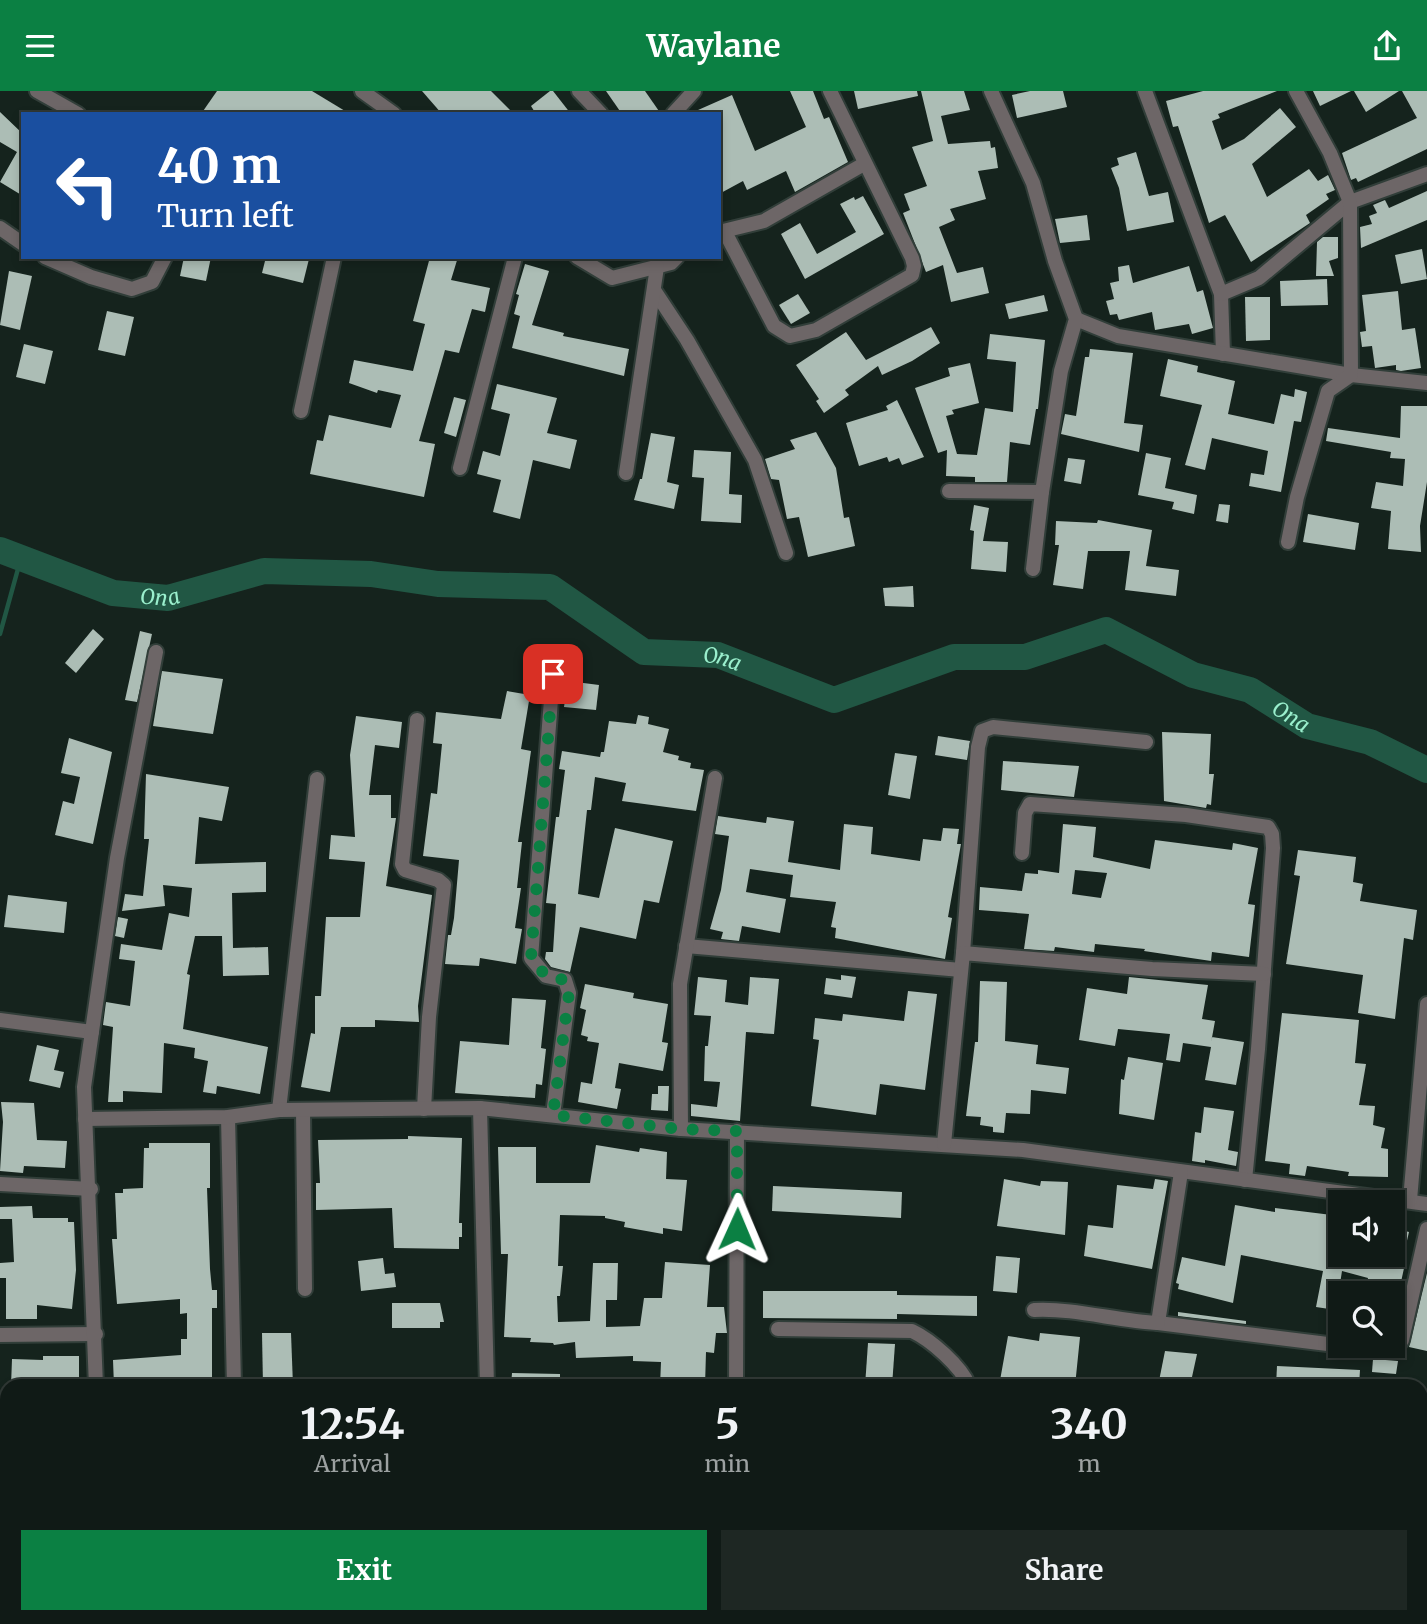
<!DOCTYPE html>
<style>
body{margin:0;font-family:Merriweather,serif;background:#1e2723;color:#f1f3f6;height:100vh;display:flex;flex-direction:column;font-size:26px;white-space:nowrap}
*{box-sizing:border-box;margin:0}
p{font-size:23px;color:#9ca1a1}
.icon{flex:none;width:38px;height:38px;fill:none;stroke:currentColor;stroke-width:2;stroke-linecap:round;stroke-linejoin:round}
.map{position:relative;flex:1;overflow:hidden}
.drawer{position:absolute;left:0px;top:1288px;width:1428px;height:245px;display:flex;flex-direction:column;background:#101a16;border-radius:21px 21px 0 0;box-shadow:0 4px 10px #0003,0 0 0 2px #303835}
.drawer>*{flex:none}
.banner{position:absolute;left:21px;top:21px;width:700px;height:147px;border-radius:0px;box-shadow:0 4px 10px #0003,0 0 0 2px #303835;background:#1a4fa0;color:#fff;overflow:hidden}
.fabs{position:absolute;left:1328px;top:1099px;display:grid;gap:14px}
.fabs a{display:grid;place-items:center;width:77px;height:77px;border-radius:0px;background:#101a16;box-shadow:0 4px 10px #0003,0 0 0 2px #303835;font-size:35px}
.pin{position:absolute;display:grid;place-items:center;width:60px;height:60px;color:#fff;margin:-30px;border-radius:14px;box-shadow:0 4px 10px #0006}
.me{position:absolute;width:77px;margin:-38px;rotate:1deg;stroke-linejoin:round;filter:drop-shadow(0 0 5px #0008)}
.turn{display:flex;align-items:center;gap:24px;height:147px;padding:0 21px;font-size:32px}
.turn .icon{width:91px;height:91px;stroke-width:2.5}
.turn b{display:block;font-size:49px;line-height:60px}
.eta{display:flex;justify-content:space-evenly;align-items:center;height:119px;text-align:center}
.eta b{font-size:42px;font-weight:700;line-height:49px}
.primary-button{display:flex;gap:14px;margin-top:auto;padding:14px 21px}
.primary-button a{flex:1;height:80px;border-radius:0px;background:#0b8043;color:#fff;font-size:28px;font-weight:700;line-height:80px;text-align:center}
.primary-button a+a{background:#1e2723;color:#f1f3f6}
header{display:flex;justify-content:space-between;align-items:center;height:91px;padding:0 21px;background:#0b8043;color:#fff;font-size:32px;font-weight:700}
.map>svg:first-child{display:block}
.lines{fill:none;stroke-linecap:round;stroke-linejoin:round}
.stream{stroke:#215744;stroke-width:4.5}
.river{stroke:#215744;stroke-width:26}
.building{fill:#acbdb5;fill-rule:evenodd}
.minor-casing{stroke:#313e39;stroke-width:18}
.minor{stroke:#6d6667;stroke-width:14}
.route{stroke:#0b8043;stroke-width:12;stroke-dasharray:0 21.6}
.labels{text-anchor:middle;dominant-baseline:central;stroke-width:7;stroke-linejoin:round;paint-order:stroke}
.water-label{font-size:21px;font-style:italic;fill:#9aefcd;stroke:#0c1914}
</style>
<header><svg class="icon" aria-label="menu" viewBox="0 0 24 24"><path d="M4 6h16M4 12h16M4 18h16"/></svg>Waylane<svg class="icon" aria-label="share" viewBox="0 0 24 24"><path d="M12 15V3M7 8l5-5 5 5M5 13v7h14v-7"/></svg></header>
<div class="map">
<svg width="1427" height="1533" viewBox="0 0 1427 1533">
<rect width="100%" height="100%" fill="#15231d"/>
<g class="lines">
<path class="stream" d="M0,543L21,467"/>
<path class="river" id="s1" d="M0,459L113,502L168,507L264,480L371,483L438,493L550,496L644,561L718,564L834,609L954,566H1025L1106,539L1193,584L1250,599L1307,635L1370,651L1427,679"/>
</g>
<g class="building">
<path d="M217,0H312L350,23H201Z"/>
<path d="M422,0H491L514,23H442Z"/>
<path d="M550,0H553L571,23H536L531,15Z"/>
<path d="M606,0H645L661,23H622Z"/>
<path d="M790,0H813L824,28L829,26L848,71L795,101L786,80L747,99L743,90L719,103V23H689L732,4L755,60L806,36Z"/>
<path d="M854,0H917L918,5L858,18Z"/>
<path d="M921,0H964L970,19L941,25L948,53L990,50L991,57L995,56L998,77L978,80L986,108L950,118L955,129L939,136L957,182L983,176L989,202L951,211L943,174L926,181L903,122L910,119L904,103L927,95L912,56L933,50Z"/>
<path d="M1030,0H1063L1067,16L1017,27L1012,4Z"/>
<path d="M1203,0H1277L1218,23L1220,27L1212,30L1222,59L1244,48L1280,17L1296,36L1252,73L1267,106L1309,78L1318,90L1328,84L1335,99L1326,103L1329,108L1306,124L1310,132L1251,171L1225,124L1209,132L1178,35L1173,36L1166,10Z"/>
<path d="M1313,0H1351L1320,15Z"/>
<path d="M1354,0H1399L1366,21Z"/>
<path d="M1402,0H1427V58L1358,91L1356,87L1351,89L1342,62L1417,27Z"/>
<path d="M0,21L23,43V105L0,91L17,61L0,51Z"/>
<path d="M1136,61L1149,105L1168,101L1174,131L1127,140L1119,97L1111,77L1119,74L1117,67Z"/>
<path d="M1427,100V129L1361,157L1360,136L1372,133L1369,125L1377,122L1373,114L1385,109L1389,117Z"/>
<path d="M863,105L884,143L805,188L781,143L800,132L817,163L856,141L840,113L854,106L855,109Z"/>
<path d="M1087,124L1090,149L1060,152L1055,128Z"/>
<path d="M1323,146H1338V167L1329,170L1334,185H1316L1317,151Z"/>
<path d="M1422,158L1427,188L1401,193L1395,164Z"/>
<path d="M184,166H211L206,190L180,185Z"/>
<path d="M266,166L309,168L303,192L262,182Z"/>
<path d="M430,166H458L451,189L490,197L485,221L472,218L459,262L445,259L419,350L435,353L424,406L310,383L317,349L323,350L329,324L391,337L401,304L378,299L377,302L349,292L354,269L413,280L425,233L413,230Z"/>
<path d="M525,173L549,180L532,234L564,242L563,245L629,258L624,285L512,257L520,225L514,223L519,204L516,203Z"/>
<path d="M1129,174L1133,192L1189,175L1197,201L1203,199L1213,237L1192,243L1189,233L1155,239L1152,221L1119,229L1117,223L1110,224L1106,210L1114,208L1110,192L1119,190L1118,176Z"/>
<path d="M9,180L32,185L20,239L0,234Z"/>
<path d="M1327,188L1328,214L1281,215L1280,190Z"/>
<path d="M1398,200L1402,239L1415,237L1421,277L1401,280L1396,279V274L1375,277L1372,255L1362,256L1360,241L1366,240L1362,204Z"/>
<path d="M798,203L810,222L791,233L779,214Z"/>
<path d="M1044,204L1048,220L1009,228L1005,213Z"/>
<path d="M1245,206H1270V249L1246,250Z"/>
<path d="M107,220L134,226L125,265L98,259Z"/>
<path d="M931,236L940,252L912,270L882,284L878,275L845,299L849,304L824,322L816,310L819,308L796,274L846,241L866,269Z"/>
<path d="M990,243L1045,249L1038,318H1036L1030,354L1010,351L1007,391H975V386L946,385L947,359L938,362L915,297L950,285L948,277L970,272L979,312L952,319L954,323L946,325L957,363L977,364L985,317L1013,321L1016,271L987,268Z"/>
<path d="M24,253L53,260L45,293L16,286Z"/>
<path d="M1090,258L1133,262L1124,332L1143,334L1139,361L1061,343L1065,323L1076,325L1085,266H1089Z"/>
<path d="M1168,268L1198,275L1197,281L1235,290L1228,323L1274,333L1281,303L1294,306L1295,298L1307,301L1301,331L1294,330L1281,401L1249,395L1251,382L1264,384L1268,360L1212,347L1205,379L1185,374L1202,314L1160,305Z"/>
<path d="M497,293L557,307L547,342L577,349L570,378L533,369L520,428L493,421L501,389L477,383L483,360L500,365L510,323L491,318Z"/>
<path d="M454,306L466,309L456,346L444,342Z"/>
<path d="M897,309L924,366L902,374L899,367L889,371L887,366L859,375L846,332L888,319L886,315Z"/>
<path d="M1401,315H1427V391L1420,435L1421,461L1388,458L1391,420L1371,417L1376,391L1403,395L1405,368L1390,367L1391,361L1326,350L1328,337L1400,347Z"/>
<path d="M816,341L836,377L844,427L849,426L855,455L808,466L799,426L787,428L779,389L771,388L765,368L795,358L790,349Z"/>
<path d="M651,342L675,346L667,391L679,394L674,418L634,409L640,388H642Z"/>
<path d="M694,359L731,361L729,403L742,404L741,432L701,430L704,387L692,386Z"/>
<path d="M1146,362L1171,367L1165,397L1197,404L1194,423L1172,418L1174,411L1138,404Z"/>
<path d="M1068,367L1085,369L1081,393L1064,390Z"/>
<path d="M1219,413L1230,414L1228,432L1216,430Z"/>
<path d="M974,414L989,417L983,450L1008,451L1006,481L971,478L974,440L970,439Z"/>
<path d="M1308,423L1359,432L1355,459L1303,451Z"/>
<path d="M1098,429L1152,439L1146,475L1179,479L1176,505L1125,499L1130,460H1088L1083,498L1053,494L1059,454H1055L1056,430L1097,432Z"/>
<path d="M913,495L914,516L885,515L883,497Z"/>
<path d="M93,538L104,548L76,582L65,572Z"/>
<path d="M140,540L152,543L137,611L125,609Z"/>
<path d="M162,580L223,588L213,643L153,635Z"/>
<path d="M568,590L599,594L596,619L564,616Z"/>
<path d="M507,600L530,604L521,658L531,660L518,751H522L517,797H521L515,837L522,838L516,873L480,867L479,875L445,873L448,844H451L454,827L459,769L423,765L431,702L437,703L442,653L433,652L436,621L501,628Z"/>
<path d="M638,624L649,626L648,633L669,638L663,661L679,665L678,669L691,672L690,677L704,679L696,720L622,710L626,692L595,686L591,719H587L578,803L599,807L615,737L673,750L667,777L659,812L644,809L636,848L580,836L570,881L551,876L545,868L546,861H553L556,813L546,812L556,726H559L565,679L559,678L562,660L600,666L601,661H604L609,630L636,633Z"/>
<path d="M356,625L402,631L399,657L375,654L369,704H391V727H396L386,795L432,804L418,915L419,931L375,929V936H341L330,1001L301,996L311,942L315,943V905H321L326,826H360L365,771L329,768L331,744L355,746L350,664Z"/>
<path d="M1162,641L1211,643L1209,683H1214L1213,691L1211,714L1207,713L1206,717L1164,710Z"/>
<path d="M938,645L970,650L967,669L935,664Z"/>
<path d="M69,647L112,661L93,753L55,744L63,710L74,713L80,686L61,682Z"/>
<path d="M895,662L917,665L910,708L888,704Z"/>
<path d="M1003,670L1079,675L1074,706L1001,699Z"/>
<path d="M146,683L229,696L222,730L199,726L195,773L266,771V801L232,802L233,857L268,856L269,884L223,885L222,845H195L187,883L190,884L183,938L268,956L260,1003L217,995L216,1003L203,1001L208,970L194,967L195,957L164,952L162,1002L123,1000V1011H108L113,936L103,934L106,911L130,915L135,870L119,868L121,853L162,859L169,822L189,826L192,797L163,794L165,815L122,820L125,803L143,805L149,748H144Z"/>
<path d="M718,725L766,732L767,726L794,730L788,771L840,779L844,733L873,736L871,763L920,770L923,748L941,750L943,737L959,738L957,753H961L948,826L952,827L945,868L835,847L836,837L831,836L836,811L790,806L793,784L750,778L746,801L786,808L780,842L742,835L739,850L721,848L723,841L710,838L721,799L729,745L715,743Z"/>
<path d="M1063,733L1096,736L1093,766L1150,778L1155,749L1232,759L1233,752L1258,757L1248,813L1255,814L1249,866L1212,861L1211,870L1144,860L1145,858L1095,853L1094,861L1055,856L1054,860L1024,858L1029,823L979,819L980,796L1022,800L1025,782L1038,783V779L1059,782ZM1075,779L1107,782L1101,807L1072,803Z"/>
<path d="M1298,759L1356,766L1353,791L1363,793L1360,810L1417,819L1413,849L1404,847L1395,928L1358,922L1363,884L1286,873L1300,785L1294,784Z"/>
<path d="M8,804L67,811L64,842L4,836Z"/>
<path d="M118,826L128,828L124,847L115,845Z"/>
<path d="M841,884L856,886L852,907L824,903L826,887L841,889Z"/>
<path d="M698,886L727,889L725,911L748,914L750,886L779,888L774,943L746,941L740,1030L691,1025V1013L717,1016L720,991L704,990L705,955H708L711,925L694,924Z"/>
<path d="M1129,886L1208,894L1202,928L1215,930L1211,952L1212,946L1244,951L1236,994L1205,989L1211,956L1183,952L1180,971L1166,969L1170,943L1118,938L1115,955L1079,949L1087,897L1127,903Z"/>
<path d="M980,890L1007,891L1005,950L1038,954L1036,973L1069,977L1066,1003L1031,999L1030,1023L1006,1022L1004,1042L993,1041V1036L980,1034L981,1026L966,1025L975,951H978Z"/>
<path d="M585,893L634,902L633,907L668,913L662,951L668,952L663,980L619,972L615,997L621,998L617,1018L578,1011L581,991L592,993L599,952L587,950L588,946L581,944L586,919L580,917Z"/>
<path d="M908,900L937,903L925,999L880,993L876,1024L811,1015L819,949L813,948L815,927L842,930L843,923L904,930Z"/>
<path d="M512,907L546,909L541,957L546,958L542,994L536,993L535,1007L455,1002L460,950L509,954Z"/>
<path d="M1282,922L1359,929L1355,972L1366,973L1359,1014L1375,1015L1373,1034L1385,1037L1381,1057L1388,1058V1086L1348,1085L1349,1081L1307,1075L1305,1085L1289,1083L1290,1073L1265,1070Z"/>
<path d="M37,954L59,959L54,979L64,981L60,997L29,990Z"/>
<path d="M1128,966L1163,972L1154,1029L1119,1023L1121,988L1124,989Z"/>
<path d="M658,995H669L668,1020L651,1019L652,1003H658Z"/>
<path d="M1,1011L34,1012L37,1049L67,1050L65,1077L24,1075L23,1082L0,1080L3,1031Z"/>
<path d="M1204,1016L1234,1020L1228,1059L1238,1061L1236,1075L1205,1069V1072L1192,1070L1195,1041L1201,1042Z"/>
<path d="M408,1045L462,1047L459,1132H462V1146H459V1158L394,1157L392,1117L316,1119V1092H320L318,1049L408,1048Z"/>
<path d="M149,1052H210V1097H207L210,1178L212,1199H217V1217H212V1294L114,1295L113,1269L181,1264V1248H187V1222L180,1223V1208L117,1213L112,1148H117L115,1102H123V1098L143,1097L144,1057H149Z"/>
<path d="M596,1054L639,1061L640,1057L667,1061L666,1088L687,1089L682,1140L663,1137V1143L624,1136L625,1131L605,1127V1125L560,1124L558,1175H563L560,1205H557L558,1231L590,1230L593,1172H618L617,1209H606V1236L640,1235L644,1207H662L665,1171L710,1174L707,1216H724L727,1242H716L714,1262L706,1261L705,1295H660L661,1271L633,1270V1265L576,1267L575,1251L554,1254L553,1252L530,1251L531,1247L504,1246L508,1163H501L498,1056H536V1092H590Z"/>
<path d="M1004,1088L1040,1095L1041,1090L1068,1091L1065,1144L997,1135Z"/>
<path d="M1155,1088L1168,1090L1152,1178L1084,1165L1088,1134L1113,1137L1117,1094L1153,1098Z"/>
<path d="M773,1095L902,1101L901,1127L772,1120Z"/>
<path d="M1235,1114L1275,1121V1117L1340,1125V1164H1393V1137L1409,1141L1403,1167L1406,1168L1401,1191L1405,1192L1403,1202H1365L1368,1187L1342,1180L1336,1219L1316,1216L1323,1180L1241,1164L1233,1212L1178,1198L1179,1193L1176,1192L1182,1166L1225,1175Z"/>
<path d="M32,1115L33,1127H68V1131H74L76,1179L72,1218L37,1214V1228H6V1187H0V1172L14,1171L12,1128H0V1116Z"/>
<path d="M996,1165L1020,1167L1017,1202L993,1200Z"/>
<path d="M383,1167L385,1183L394,1182L396,1196L361,1200L358,1170Z"/>
<path d="M1427,1182V1260L1409,1256Z"/>
<path d="M763,1200H897V1204L977,1205V1225L897,1223V1228L763,1227Z"/>
<path d="M392,1212H440L444,1231H440V1237H392Z"/>
<path d="M1178,1221L1246,1230V1233L1178,1225Z"/>
<path d="M262,1242H291L293,1295H263Z"/>
<path d="M1040,1242L1080,1246L1075,1295H999L1008,1245L1039,1250Z"/>
<path d="M868,1252L895,1253L892,1295H865Z"/>
<path d="M1165,1260L1197,1263L1190,1295H1158Z"/>
<path d="M43,1265H79V1293L11,1295L12,1268L43,1269Z"/>
<path d="M1373,1268L1398,1270L1396,1283L1372,1281Z"/>
<path d="M1277,1275L1360,1279L1359,1295H1276Z"/>
<path d="M512,1282L560,1283V1295H511Z"/>
</g>
<g class="lines">
<defs>
<g id="minor">
<path d="M37,0L78,23"/>
<path d="M362,0L394,23"/>
<path d="M579,0L601,23"/>
<path d="M1145,0L1221,203L1223,263"/>
<path d="M673,23L694,0"/>
<path d="M0,137L23,153"/>
<path d="M719,141L764,130L864,73"/>
<path d="M725,141L774,235L790,245L816,239L912,184L914,175L912,167L830,0"/>
<path d="M45,166L91,186L132,198L152,191L165,166"/>
<path d="M577,166L612,187L671,172L677,166"/>
<path d="M654,199L687,249L755,369L786,462"/>
<path d="M1221,203L1259,187L1350,111L1427,83"/>
<path d="M1076,228L1118,245L1351,284L1427,292"/>
<path d="M301,320L334,166"/>
<path d="M460,377L515,166"/>
<path d="M626,382L657,176"/>
<path d="M949,400L1042,401L1061,280L1076,228L1055,170L1033,92L991,0"/>
<path d="M1288,451L1297,406L1328,300L1351,284L1350,111L1330,62L1296,0"/>
<path d="M1033,478L1042,401"/>
<path d="M553,583L531,867L546,885L565,889L569,902L553,1024"/>
<path d="M417,629L402,773L405,779L438,789L444,794L429,926L424,1018"/>
<path d="M1022,762L1025,722L1030,713L1186,724L1268,736L1272,743L1273,757L1258,958L1245,1089"/>
<path d="M686,855L961,879"/>
<path d="M963,862L978,656L982,640L993,636L1146,651"/>
<path d="M0,929L92,941"/>
<path d="M480,1017L487,1295"/>
<path d="M279,1019L317,688"/>
<path d="M303,1019L305,1198"/>
<path d="M228,1026L234,1295"/>
<path d="M85,1028L228,1026L279,1019L480,1017L681,1038L1023,1059L1427,1113"/>
<path d="M681,1038L680,893L715,687"/>
<path d="M944,1053L963,862L1152,878L1264,883"/>
<path d="M1181,1081L1158,1232L1384,1260L1396,1257L1402,1249L1427,1138"/>
<path d="M0,1093L91,1098"/>
<path d="M1410,1109L1427,913"/>
<path d="M1034,1219C1076,1217 1116,1230 1158,1232"/>
<path d="M778,1238L912,1240C931,1249 961,1275 969,1295"/>
<path d="M0,1244L96,1243"/>
<path d="M96,1295L84,996L117,767L156,561"/>
<path d="M736,1295L737,1040"/>
<path d="M1421,1343H1427"/>
<path d="M1421,1503L1427,1483"/>
<path d="M141,1526L145,1533"/>
<path d="M514,1526L515,1533"/>
<path d="M743,1526V1533"/>
<path d="M995,1526L1019,1532"/>
<path d="M1248,1526L1269,1533"/>
<path d="M252,1533L267,1526"/>
<path d="M1170,1533L1173,1526"/>
<path d="M1412,1533L1414,1526"/>
</g>
</defs>
<use href="#minor" class="minor-casing"/>
<use href="#minor" class="minor"/>
</g>
<g class="lines">
<path class="route" d="M553,583L531,867L546,885L565,889L569,902L553,1024L681,1038L737,1040V1138"/>
</g>
<g class="labels">
<g class="water-label">
<text stroke="none"><textPath href="#s1" startOffset="168">Ona</textPath></text>
<text stroke="none"><textPath href="#s1" startOffset="756">Ona</textPath></text>
<text stroke="none"><textPath href="#s1" startOffset="1365">Ona</textPath></text>
</g>
</g>
</svg>
<div class="fabs">
<a><svg class="icon" aria-label="sound" viewBox="0 0 24 24"><path d="M4 9h4l5-4v14l-5-4H4zM17 9q2 3 0 6"/></svg></a>
<a><svg class="icon" aria-label="search" viewBox="0 0 24 24"><circle cx="10" cy="10" r="6"/><path d="M15 15l6 6"/></svg></a>
</div>
<div class="pin" style="left:553px;top:583px;background:#d93025"><svg class="icon" aria-label="arrive" viewBox="0 0 24 24"><path d="M6 21V4h12l-3 4 3 4H6"/></svg></div>
<svg class="me" style="left:737px;top:1138px" viewBox="-20 -20 40 40"><path d="M0-17L14 15 0 8-14 15z" fill="#0b8043" stroke="#fff" stroke-width="4"/></svg>
<div class="banner">
<div class="turn"><svg class="icon" aria-label="left" viewBox="0 0 24 24"><path d="M17 20v-9H6M10 6l-5 5 5 5"/></svg><div><b>40 m</b>Turn left</div></div>
</div>
<section class="drawer">
<div class="eta">
<div><b>12:54</b><p>Arrival</p></div>
<div><b>5</b><p>min</p></div>
<div><b>340</b><p>m</p></div>
</div>
<div class="primary-button"><a>Exit</a><a>Share</a></div>
</section>
</div>
